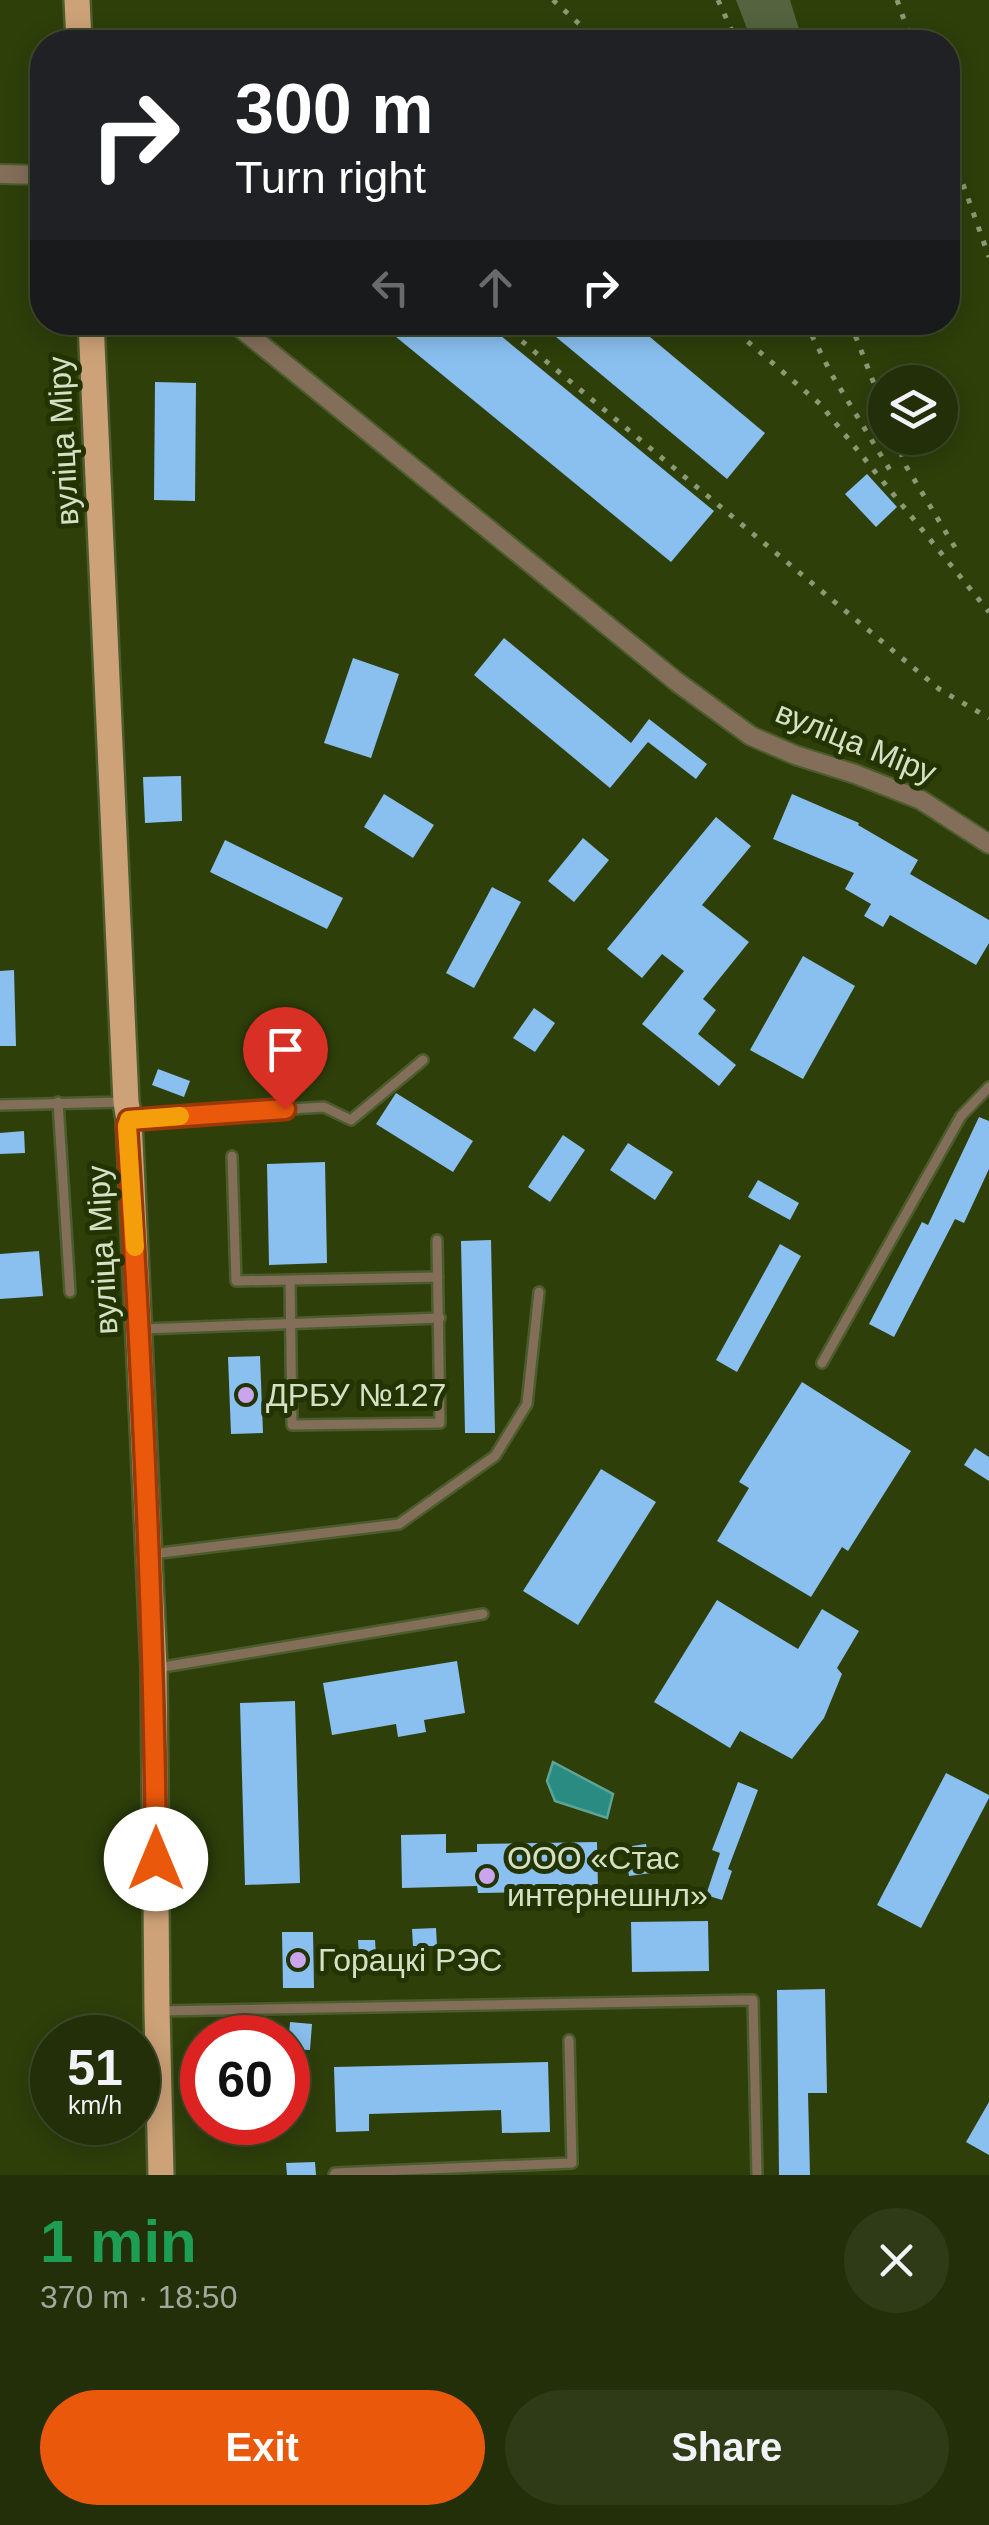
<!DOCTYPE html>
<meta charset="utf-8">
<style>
body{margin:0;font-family:Arial,sans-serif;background:#2e3b16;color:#f1f3f6;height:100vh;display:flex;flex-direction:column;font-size:38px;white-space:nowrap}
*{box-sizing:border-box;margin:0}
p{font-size:32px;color:#a2a99c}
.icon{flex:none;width:55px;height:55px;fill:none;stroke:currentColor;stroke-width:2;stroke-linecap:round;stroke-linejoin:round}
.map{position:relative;height:2175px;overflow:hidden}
.drawer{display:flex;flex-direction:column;background:#222f08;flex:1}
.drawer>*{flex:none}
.guide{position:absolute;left:30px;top:30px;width:930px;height:305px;border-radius:40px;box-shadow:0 5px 25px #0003,0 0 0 2px #3f4a29;background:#202124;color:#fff;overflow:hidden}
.controls{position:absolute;left:868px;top:365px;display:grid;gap:20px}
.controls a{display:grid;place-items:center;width:90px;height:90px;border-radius:50%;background:#222f08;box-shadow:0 5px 25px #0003,0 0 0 2px #3f4a29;font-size:50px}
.speed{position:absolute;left:30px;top:2015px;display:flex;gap:20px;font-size:50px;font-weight:700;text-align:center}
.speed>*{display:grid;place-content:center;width:130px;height:130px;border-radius:50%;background:#222f08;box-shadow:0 5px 25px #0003,0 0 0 2px #3f4a29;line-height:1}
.speed small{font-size:25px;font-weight:400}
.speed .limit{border:15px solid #d22;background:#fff;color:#111}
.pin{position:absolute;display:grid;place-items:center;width:85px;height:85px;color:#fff;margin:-102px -42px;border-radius:50% 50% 50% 0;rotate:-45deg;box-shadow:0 0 10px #0007}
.pin .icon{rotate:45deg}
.me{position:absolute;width:110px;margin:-55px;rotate:0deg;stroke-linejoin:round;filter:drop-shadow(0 0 8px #0008)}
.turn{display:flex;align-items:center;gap:35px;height:210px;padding:0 40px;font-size:45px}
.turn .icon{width:130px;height:130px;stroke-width:2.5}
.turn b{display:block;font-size:70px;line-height:85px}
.lanes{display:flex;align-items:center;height:95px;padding:0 40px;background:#0003;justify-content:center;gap:50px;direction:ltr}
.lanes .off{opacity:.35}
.round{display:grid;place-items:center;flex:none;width:105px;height:105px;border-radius:52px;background:#2e3b16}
.overview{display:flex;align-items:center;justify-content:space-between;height:170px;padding:0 40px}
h1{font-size:60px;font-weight:700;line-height:75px;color:#1e9e55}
.action{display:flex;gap:20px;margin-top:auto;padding:20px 40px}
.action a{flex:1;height:115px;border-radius:60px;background:#ea580c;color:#fff;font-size:40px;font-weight:700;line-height:115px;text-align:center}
.action a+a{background:#2e3b16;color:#f1f3f6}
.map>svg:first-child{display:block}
.green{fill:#55633f}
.water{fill:#298b82;stroke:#5da596;stroke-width:2.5}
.building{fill:#8ac0f0}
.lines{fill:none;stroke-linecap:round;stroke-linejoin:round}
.lane-casing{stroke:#4c5c2c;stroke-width:14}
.street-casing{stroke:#4c5c2c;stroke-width:22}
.primary-casing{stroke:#4c5c2c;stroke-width:30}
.path{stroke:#79885f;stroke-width:2.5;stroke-dasharray:8 5;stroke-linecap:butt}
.lane{stroke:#836e59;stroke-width:9}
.street{stroke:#836e59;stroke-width:18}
.primary{stroke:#cda278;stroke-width:25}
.rail{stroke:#8c9a74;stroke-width:5;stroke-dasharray:5 10;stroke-linecap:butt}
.route-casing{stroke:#983908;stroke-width:25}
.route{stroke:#ea580c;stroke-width:18}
.slow{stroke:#f59e0b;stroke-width:18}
.poi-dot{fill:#c9a5ee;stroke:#243400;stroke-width:4}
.labels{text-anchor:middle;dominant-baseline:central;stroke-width:10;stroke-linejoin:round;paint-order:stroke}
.street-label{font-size:32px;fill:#d5e1c6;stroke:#243400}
.poi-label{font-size:32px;fill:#d5e1c6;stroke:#243400;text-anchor:start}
</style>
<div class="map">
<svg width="989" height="2175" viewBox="0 0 989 2175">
<rect width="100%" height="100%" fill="#2e3f0a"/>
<path class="green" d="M736,0H790L803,42H752Z"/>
<path class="water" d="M553,1762L613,1794L607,1818L555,1801L547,1781Z"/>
<g class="building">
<path d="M398,322H484L714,511L671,562L390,332Z"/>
<path d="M538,322H632L765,433L727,479Z"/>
<path d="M155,382L196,383L195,501L154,500Z"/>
<path d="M867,474L897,507L876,527L845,494Z"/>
<path d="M504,638L631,743L649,719L707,764L696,779L648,742L610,788L474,675Z"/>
<path d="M353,658L399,674L371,758L324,743Z"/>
<path d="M181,776L182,821L145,823L143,777Z"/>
<path d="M384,794L434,825L413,858L364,827Z"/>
<path d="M792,794L859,823L858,825L918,860L910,874L989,920V943L976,965L890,915L883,927L864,916L871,904L845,889L854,873L773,839Z"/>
<path d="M716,817L751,846L702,905L749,942L703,999L716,1010L698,1034L736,1065L719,1086L642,1024L684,971L662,954L642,978L607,949Z"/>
<path d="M583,838L609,860L574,902L548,881Z"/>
<path d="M225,840L343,898L327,929L210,872Z"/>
<path d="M492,887L521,902L474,988L446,973Z"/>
<path d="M803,956L855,986L803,1079L750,1050Z"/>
<path d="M14,970L16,1046H0V971Z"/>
<path d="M534,1008L555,1023L535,1052L513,1038Z"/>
<path d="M158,1069L190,1081L184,1097L152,1085Z"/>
<path d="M396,1093L473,1141L453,1172L376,1124Z"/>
<path d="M979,1117L989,1121V1169L964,1223L955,1219L894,1337L869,1324L922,1222L928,1225Z"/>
<path d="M24,1131L25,1153L0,1154V1133Z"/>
<path d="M563,1135L585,1150L550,1202L528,1187Z"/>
<path d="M628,1143L673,1172L655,1200L610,1170Z"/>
<path d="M325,1162L327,1263L269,1265L267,1164Z"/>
<path d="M758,1180L799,1203L790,1220L748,1197Z"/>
<path d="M491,1240L495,1433H465L461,1241Z"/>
<path d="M780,1244L801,1256L737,1372L716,1360Z"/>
<path d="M39,1251L43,1296L0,1299V1254Z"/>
<path d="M260,1356L263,1433L231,1434L228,1357Z"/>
<path d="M802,1382L911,1451L848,1551L842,1547L811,1597L717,1541L749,1488L739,1482Z"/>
<path d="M975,1448L989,1457V1481L964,1465Z"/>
<path d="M601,1469L656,1502L578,1625L523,1591Z"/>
<path d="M717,1600L798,1649L822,1609L859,1631L837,1668L842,1674L824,1718L792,1759L740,1731L730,1748L654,1702Z"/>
<path d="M457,1661L465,1713L424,1720L426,1732L398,1737L396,1724L332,1735L323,1683Z"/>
<path d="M295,1701L300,1883L245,1885L240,1703Z"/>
<path d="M946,1773L989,1795V1798L921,1928L877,1905Z"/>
<path d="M738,1782L758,1790L728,1869L732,1871L722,1900L706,1895L720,1853L712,1850Z"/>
<path d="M446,1834V1853L477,1852V1844L597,1842L598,1891L478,1893L477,1886L402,1888L401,1835Z"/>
<path d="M646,1844L651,1873L629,1876L625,1847Z"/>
<path d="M708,1921L709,1971L632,1972L631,1922Z"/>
<path d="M436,1928L437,1946H413L412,1929Z"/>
<path d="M282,1932H313L314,1988H283Z"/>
<path d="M358,1940H375L376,1955H359Z"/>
<path d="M825,1989L827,2093H808L810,2175H779L777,1990Z"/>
<path d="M290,2022L312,2024L310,2050L288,2049Z"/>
<path d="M548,2062L550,2132L502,2133L501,2110L369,2114V2131L336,2132L334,2067Z"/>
<path d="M989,2102V2155L966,2142Z"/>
<path d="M315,2162L316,2175H287L286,2163Z"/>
</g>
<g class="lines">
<defs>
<g id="lane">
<path d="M58,1102L70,1292"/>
<path d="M0,1105L123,1102"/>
<path d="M131,1119L324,1107L351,1120L423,1060"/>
<path d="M232,1156L236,1281L438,1277"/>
<path d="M290,1281L292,1425L440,1423L437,1240"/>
<path d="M143,1329L440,1318"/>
<path d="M822,1363L961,1116L989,1087"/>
<path d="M152,1554L399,1524L495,1456L527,1404L539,1292"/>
<path d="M157,1668L483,1614"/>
<path d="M159,2011L753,2000L757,2175"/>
<path d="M334,2175L335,2173L572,2163L569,2040"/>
</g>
<g id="street">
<path d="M0,174L42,175"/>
<path d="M233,322L677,682L751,736L795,755L855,774L921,800L989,844"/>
</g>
<g id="primary">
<path d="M77,0L79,42"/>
<path d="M91,322L126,1102L129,1120L154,1668L157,2011L161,2175"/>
</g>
</defs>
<use href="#lane" class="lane-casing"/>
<use href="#street" class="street-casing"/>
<use href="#primary" class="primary-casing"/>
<path class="path" d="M103,2132L137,2129"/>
<use href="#lane" class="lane"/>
<use href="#street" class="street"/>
<use href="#primary" class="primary"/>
<g class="rail">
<path d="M553,0L599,42"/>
<path d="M718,0L737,42"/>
<path d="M897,0L912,42"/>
<path d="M160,40L163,42"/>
<path d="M948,142L989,257"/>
<path d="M499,322L939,689L989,718"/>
<path d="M725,322L820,404L989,612"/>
<path d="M805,322L832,375L893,475"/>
<path d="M850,322L885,412"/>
<path d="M895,438L906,466L959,554"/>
</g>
</g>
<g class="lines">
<defs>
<path id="route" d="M156,1859C154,1614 142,1370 127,1126L129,1120L285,1109"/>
</defs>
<use href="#route" class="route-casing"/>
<use href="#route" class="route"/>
<path class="slow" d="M135,1247L127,1126L129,1120L180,1116"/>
</g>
<g class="poi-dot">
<circle cx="246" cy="1395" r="10"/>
<circle cx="487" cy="1876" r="10"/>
<circle cx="298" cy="1960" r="10"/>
</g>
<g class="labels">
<g class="street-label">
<text transform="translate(63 441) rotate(-93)">вуліца Міру</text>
<text transform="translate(856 742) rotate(22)">вуліца Міру</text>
<text transform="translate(102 1250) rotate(-93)">вуліца Міру</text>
</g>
<g class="poi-label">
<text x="266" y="1395">ДРБУ №127</text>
<text x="507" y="1858">ООО «Стас<tspan x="507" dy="37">интернешнл»</tspan></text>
<text x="318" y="1960">Горацкі РЭС</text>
</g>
</g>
</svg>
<div class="controls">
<a><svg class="icon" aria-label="layers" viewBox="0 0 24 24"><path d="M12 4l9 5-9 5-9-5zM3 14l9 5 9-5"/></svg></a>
</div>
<div class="speed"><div>51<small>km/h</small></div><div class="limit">60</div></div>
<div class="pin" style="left:285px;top:1109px;background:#d93025"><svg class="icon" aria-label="arrive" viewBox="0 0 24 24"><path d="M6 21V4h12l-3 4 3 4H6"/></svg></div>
<svg class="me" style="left:156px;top:1859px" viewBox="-20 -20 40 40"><circle r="19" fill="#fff"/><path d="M0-13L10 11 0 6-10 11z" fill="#ea580c"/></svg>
<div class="guide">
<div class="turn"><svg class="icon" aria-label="right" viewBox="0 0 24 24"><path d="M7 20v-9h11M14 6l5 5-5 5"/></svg><div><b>300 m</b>Turn right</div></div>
<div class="lanes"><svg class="icon off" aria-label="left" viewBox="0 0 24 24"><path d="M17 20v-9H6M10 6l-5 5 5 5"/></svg><svg class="icon off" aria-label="ahead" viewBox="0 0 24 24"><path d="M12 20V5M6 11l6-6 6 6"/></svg><svg class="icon" aria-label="right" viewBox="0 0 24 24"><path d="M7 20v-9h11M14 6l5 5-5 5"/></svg></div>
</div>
</div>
<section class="drawer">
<div class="overview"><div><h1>1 min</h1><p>370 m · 18:50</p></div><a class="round"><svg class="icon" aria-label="close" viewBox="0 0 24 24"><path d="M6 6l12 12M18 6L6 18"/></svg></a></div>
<div class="action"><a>Exit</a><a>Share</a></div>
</section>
